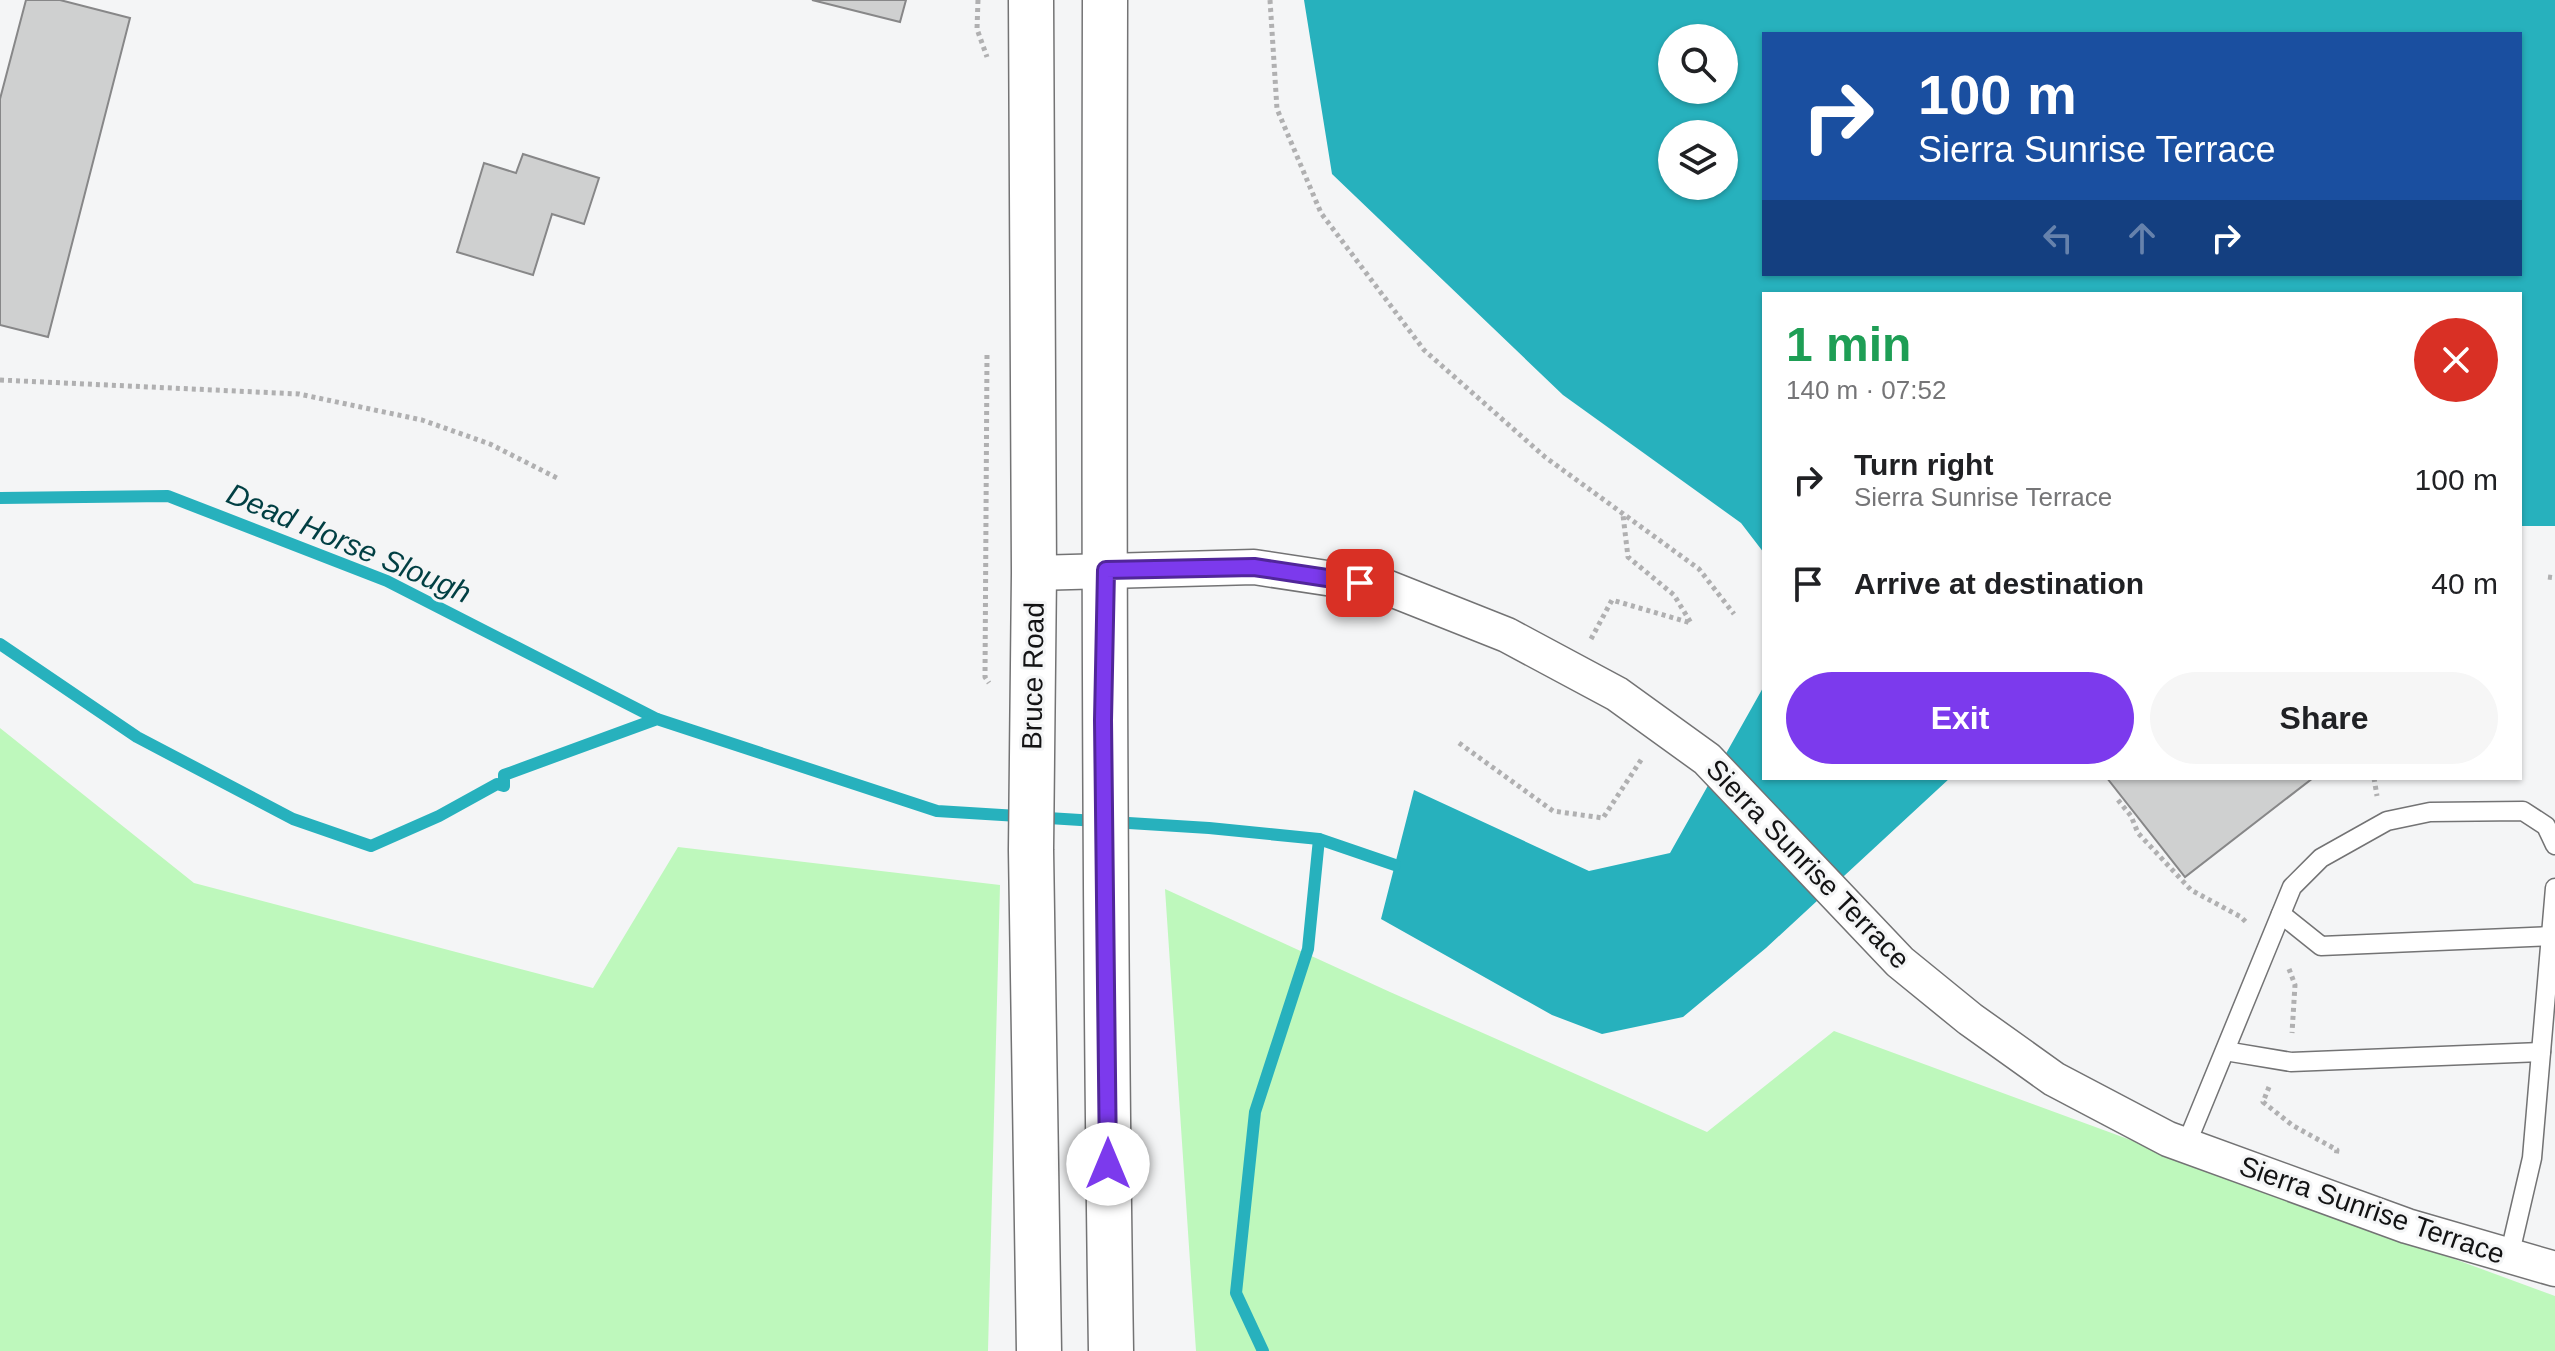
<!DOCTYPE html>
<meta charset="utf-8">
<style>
body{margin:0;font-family:Helvetica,sans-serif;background:#f6f6f6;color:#202124;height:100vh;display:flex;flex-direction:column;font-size:30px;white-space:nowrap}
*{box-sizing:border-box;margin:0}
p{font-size:26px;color:#757577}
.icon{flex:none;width:44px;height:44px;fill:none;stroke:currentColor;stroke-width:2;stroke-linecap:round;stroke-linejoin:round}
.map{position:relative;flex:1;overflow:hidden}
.sheet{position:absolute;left:1762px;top:292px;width:760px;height:488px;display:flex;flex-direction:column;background:#fff;border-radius:0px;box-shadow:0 2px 6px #0004}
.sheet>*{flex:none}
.guide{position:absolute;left:1762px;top:32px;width:760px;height:244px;border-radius:0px;box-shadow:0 2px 6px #0004;background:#1a4fa0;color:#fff;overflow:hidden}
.tools{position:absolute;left:1658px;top:24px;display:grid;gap:16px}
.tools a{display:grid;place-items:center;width:80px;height:80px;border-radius:50%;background:#fff;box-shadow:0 2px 6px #0004;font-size:40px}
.pin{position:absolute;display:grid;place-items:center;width:68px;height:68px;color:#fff;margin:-34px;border-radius:16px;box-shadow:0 4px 12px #0006}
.me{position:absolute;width:88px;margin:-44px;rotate:0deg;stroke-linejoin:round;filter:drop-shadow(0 0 6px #0008)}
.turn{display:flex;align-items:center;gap:28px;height:168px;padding:0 24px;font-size:36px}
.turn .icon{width:104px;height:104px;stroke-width:2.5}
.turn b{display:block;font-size:56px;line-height:68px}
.lanes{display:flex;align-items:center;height:76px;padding:0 24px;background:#0003;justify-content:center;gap:40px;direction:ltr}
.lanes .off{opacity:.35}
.round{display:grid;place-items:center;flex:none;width:84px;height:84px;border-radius:42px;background:#f6f6f6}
.overview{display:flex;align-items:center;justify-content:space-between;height:136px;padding:0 24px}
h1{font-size:48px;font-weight:800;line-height:60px;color:#1e9e55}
.cta{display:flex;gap:16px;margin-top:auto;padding:16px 24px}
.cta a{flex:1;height:92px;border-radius:48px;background:#7c3aed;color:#fff;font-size:32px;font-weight:800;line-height:92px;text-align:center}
.cta a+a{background:#f6f6f6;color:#202124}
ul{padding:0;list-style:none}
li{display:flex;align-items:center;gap:24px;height:104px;padding:0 24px}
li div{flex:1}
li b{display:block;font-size:30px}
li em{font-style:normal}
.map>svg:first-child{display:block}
.green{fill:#bef8bc}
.water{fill:#27b1bd;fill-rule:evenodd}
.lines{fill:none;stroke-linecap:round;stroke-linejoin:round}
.stream{stroke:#27b1bd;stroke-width:12}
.building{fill:#cfd0d0;stroke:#878788;stroke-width:2}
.lane-casing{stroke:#737374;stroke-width:21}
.street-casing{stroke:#737374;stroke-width:37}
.secondary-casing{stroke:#737374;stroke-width:47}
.path{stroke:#b0b0b1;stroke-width:5;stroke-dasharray:4 4;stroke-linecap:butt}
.lane{stroke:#fff;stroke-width:18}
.street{stroke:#fff;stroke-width:34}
.secondary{stroke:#fff;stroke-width:44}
.route-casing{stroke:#51269a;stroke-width:20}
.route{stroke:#7c3aed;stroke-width:14}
.labels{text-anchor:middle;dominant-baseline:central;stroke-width:6;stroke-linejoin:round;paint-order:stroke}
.street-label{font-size:28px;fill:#131314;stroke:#f4f5f6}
.water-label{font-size:30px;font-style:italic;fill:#013f43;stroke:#f4f5f6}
</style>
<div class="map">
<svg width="2555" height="1351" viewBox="0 0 2555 1351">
<rect width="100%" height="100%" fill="#f4f5f6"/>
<g class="green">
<path d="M0,728L194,883L593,988L678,847L1000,885L988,1351H0Z"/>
<path d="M1165,889L1390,992L1707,1132L1834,1031L2555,1296V1351H1196Z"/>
</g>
<g class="water">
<path d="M1304,0H2555V526H2520V294H1764V553L1741,523L1563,395L1332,174ZM1764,34H2520V274H1764ZM1672,38H1724V90H1672ZM1672,134H1724V186H1672Z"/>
<path d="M1764,686V778H1950L1766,948L1683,1017L1602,1034L1552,1015L1381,919L1414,790L1589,871L1670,853Z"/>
</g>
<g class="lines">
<g class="stream">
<path d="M0,498L168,496L387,581L657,719"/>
<path d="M0,644L137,737L293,819L371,846L439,816L497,784L504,786V775L657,719L937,811L1209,828L1319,839L1395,865"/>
<path d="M1263,1351L1236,1293L1255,1112L1308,949L1319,839"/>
</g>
</g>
<g class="building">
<path d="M26,0H60L130,18L48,337L0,325V99Z"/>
<path d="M812,0H906L900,22Z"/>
<path d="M523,154L599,178L584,224L552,214L533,275L457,252L484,163L516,173Z"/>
<path d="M2107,778H2313L2185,877Z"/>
</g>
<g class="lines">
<defs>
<g id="lane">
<path d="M2281,914L2321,946L2551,936"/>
<path d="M2225,1051L2291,1062L2541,1052"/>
<path d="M2186,1145L2292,887L2321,858L2387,821L2430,812L2523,811L2546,826L2555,845"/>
<path d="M2509,1257L2532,1158L2555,888"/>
</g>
<path id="street" d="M1034,573L1254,567L1386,587L1507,635L1617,694L1707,759L1900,962L1970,1019L2054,1079L2168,1139L2407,1226L2555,1269"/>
<g id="secondary">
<path d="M1031,0L1034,573L1031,850L1039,1351"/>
<path d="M1105,0C1104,450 1104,901 1111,1351"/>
</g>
</defs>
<use href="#lane" class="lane-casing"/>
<use href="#street" class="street-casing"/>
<use href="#secondary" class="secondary-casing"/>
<g class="path">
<path d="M978,0L977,29L987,57"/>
<path d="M1270,0L1277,109L1321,213L1424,350L1545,457L1699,569L1734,614"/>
<path d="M987,355L985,677L989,683"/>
<path d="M0,380L299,394L422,420L490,444L557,478"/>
<path d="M2548,577L2555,578"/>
<path d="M1591,639L1612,600L1691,623L1674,595L1628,557L1623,515"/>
<path d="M1459,743L1553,811L1603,818L1643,757"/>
<path d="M2374,778L2377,796"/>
<path d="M2118,800L2131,816L2138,833L2191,890L2241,917L2248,924"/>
<path d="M2289,969L2295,985L2292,1033"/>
<path d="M2269,1087L2263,1102L2292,1125L2337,1150L2336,1156"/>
</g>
<use href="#lane" class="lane"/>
<use href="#street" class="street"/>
<use href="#secondary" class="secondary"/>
</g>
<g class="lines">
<defs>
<path id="route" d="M1108,1164L1103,720L1106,570L1254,567L1360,583"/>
</defs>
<use href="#route" class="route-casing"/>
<use href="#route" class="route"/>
</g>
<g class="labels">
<g class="street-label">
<text transform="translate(1033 676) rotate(-89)">Bruce Road</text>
<text transform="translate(1808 864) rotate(46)">Sierra Sunrise Terrace</text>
<text transform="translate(2372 1210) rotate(19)">Sierra Sunrise Terrace</text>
</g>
<g class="water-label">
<text transform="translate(349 543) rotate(23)">Dead Horse Slough</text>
</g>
</g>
</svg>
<div class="tools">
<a><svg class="icon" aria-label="search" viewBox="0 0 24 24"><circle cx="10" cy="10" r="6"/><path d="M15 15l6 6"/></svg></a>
<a><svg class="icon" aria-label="layers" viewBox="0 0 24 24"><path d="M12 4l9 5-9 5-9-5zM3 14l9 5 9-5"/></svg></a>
</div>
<div class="pin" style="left:1360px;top:583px;background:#d93025"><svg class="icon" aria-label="arrive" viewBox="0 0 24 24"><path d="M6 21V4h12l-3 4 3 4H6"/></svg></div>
<svg class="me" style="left:1108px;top:1164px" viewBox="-20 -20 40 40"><circle r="19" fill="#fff"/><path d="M0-13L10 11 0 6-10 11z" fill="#7c3aed"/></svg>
<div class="guide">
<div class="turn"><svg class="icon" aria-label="right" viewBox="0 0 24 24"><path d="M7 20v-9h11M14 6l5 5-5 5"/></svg><div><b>100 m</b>Sierra Sunrise Terrace</div></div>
<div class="lanes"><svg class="icon off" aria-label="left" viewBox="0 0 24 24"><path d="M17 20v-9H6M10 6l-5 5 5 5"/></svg><svg class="icon off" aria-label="ahead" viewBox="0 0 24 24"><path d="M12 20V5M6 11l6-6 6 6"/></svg><svg class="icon" aria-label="right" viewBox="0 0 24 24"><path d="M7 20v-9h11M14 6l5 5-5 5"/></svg></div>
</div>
<section class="sheet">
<div class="overview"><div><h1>1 min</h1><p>140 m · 07:52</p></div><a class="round" style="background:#d93025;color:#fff"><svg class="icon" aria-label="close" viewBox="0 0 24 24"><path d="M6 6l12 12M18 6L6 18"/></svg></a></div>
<ul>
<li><svg class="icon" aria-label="right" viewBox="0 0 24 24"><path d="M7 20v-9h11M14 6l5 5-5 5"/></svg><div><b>Turn right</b><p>Sierra Sunrise Terrace</p></div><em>100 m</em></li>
<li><svg class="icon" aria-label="arrive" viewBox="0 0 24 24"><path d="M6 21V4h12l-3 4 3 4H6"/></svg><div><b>Arrive at destination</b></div><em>40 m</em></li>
</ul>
<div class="cta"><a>Exit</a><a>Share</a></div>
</section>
</div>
